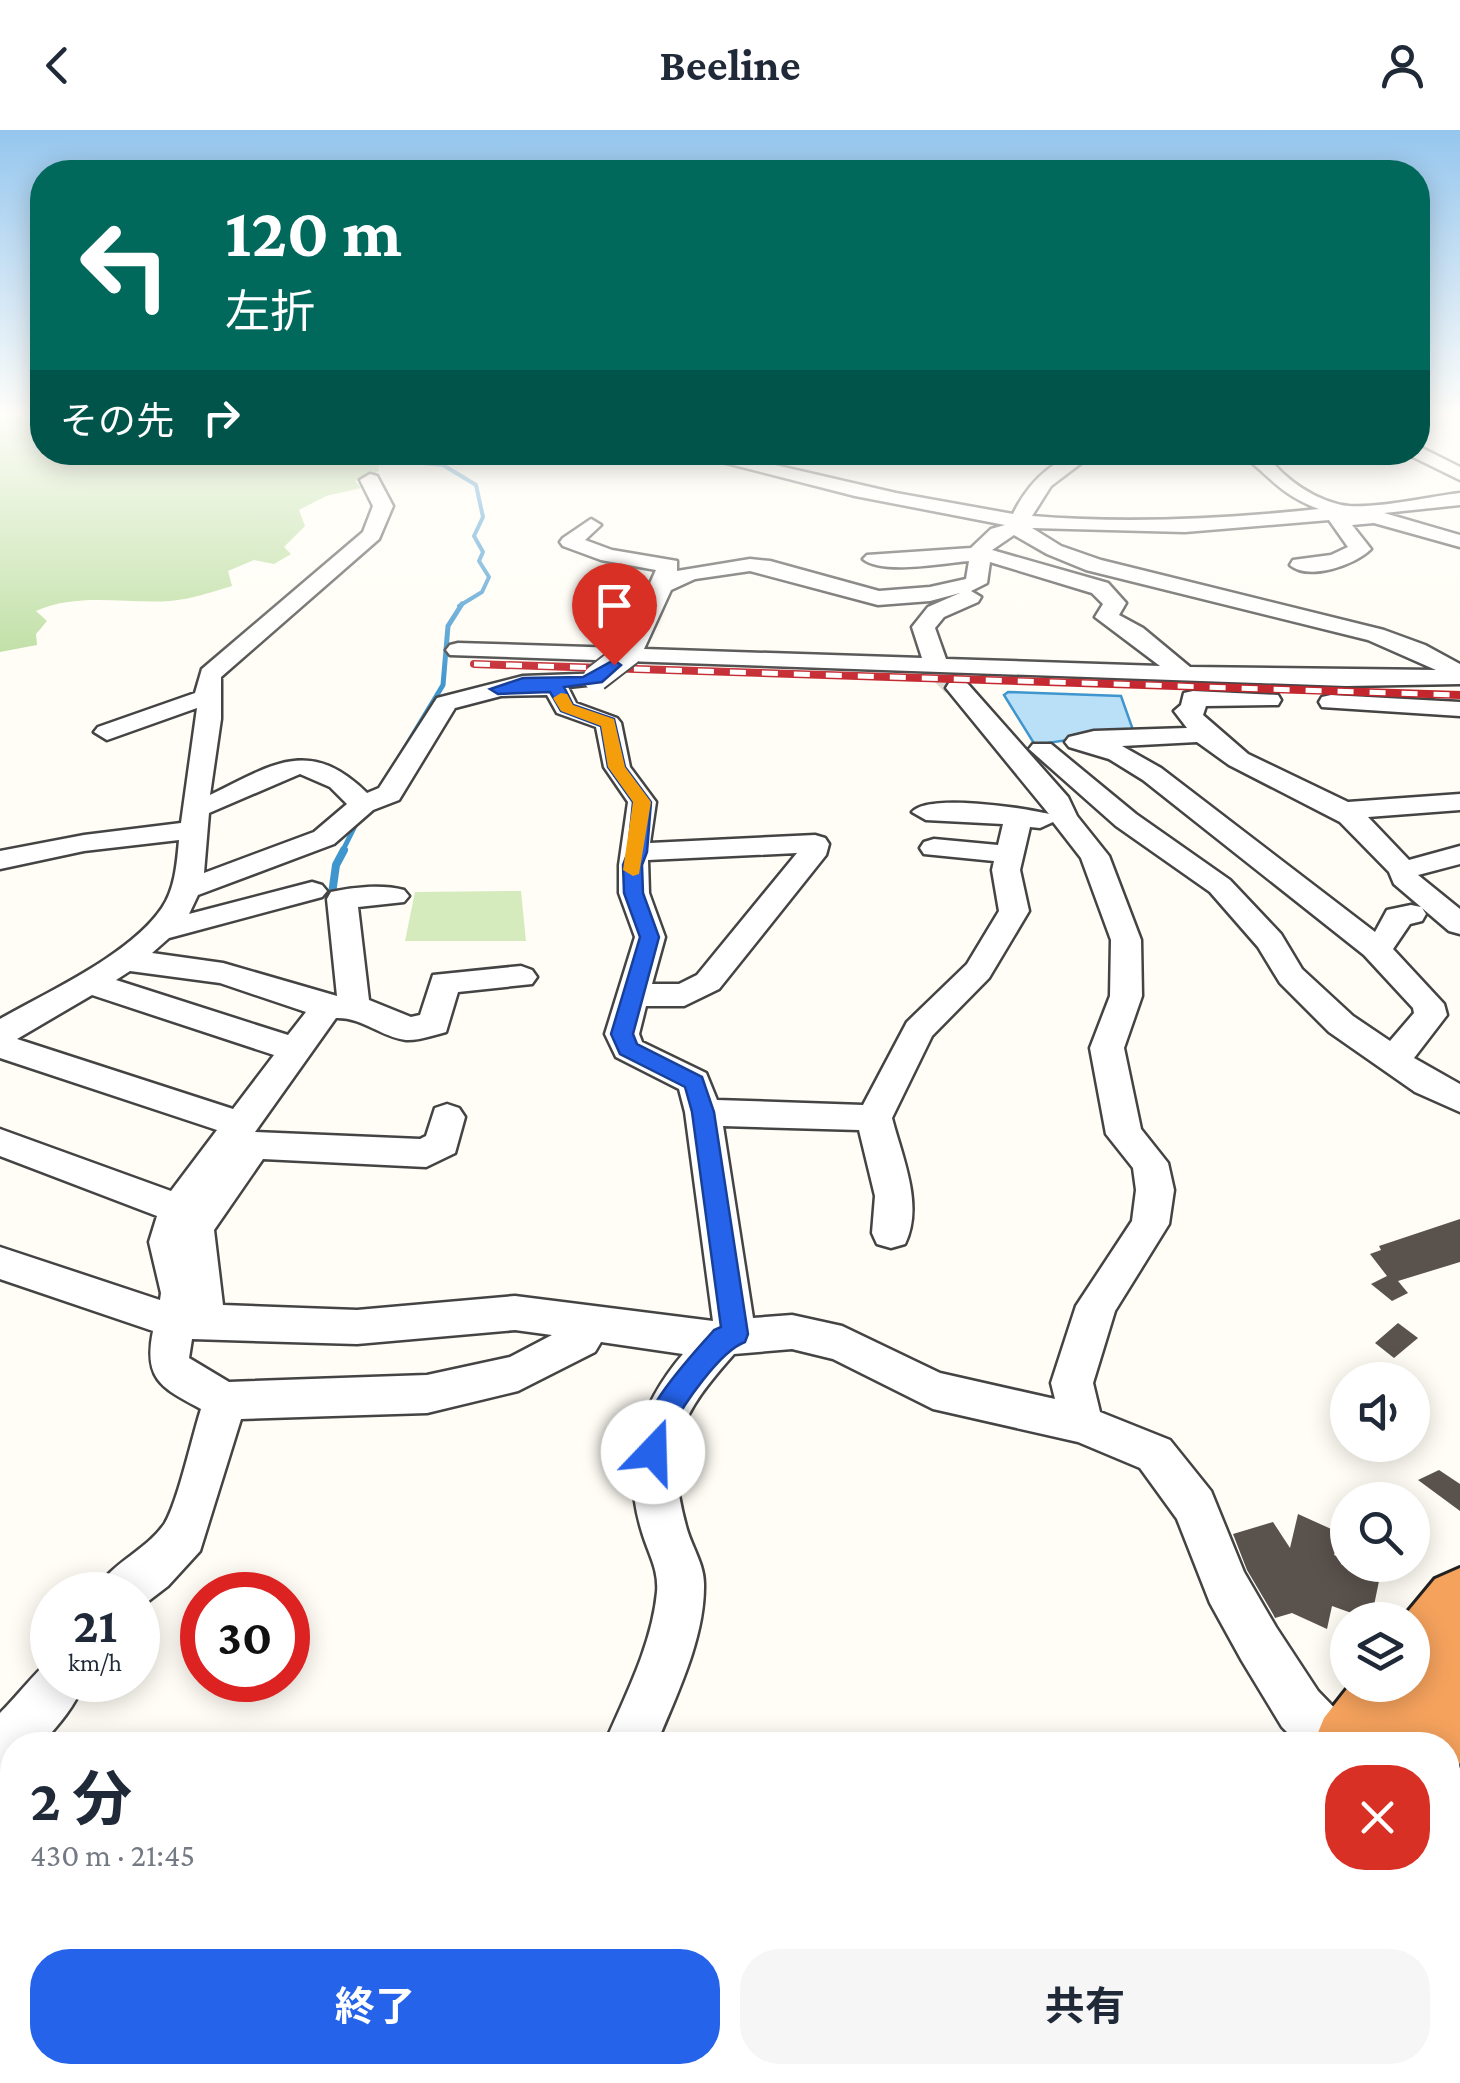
<!DOCTYPE html>
<html lang="ja">
<meta charset="utf-8">
<style>
body{margin:0;font-family:"Crimson Pro","Noto Sans JP",serif;background:#f6f6f7;color:#1f2937;height:100vh;display:flex;flex-direction:column;font-size:38px;white-space:nowrap}
*{box-sizing:border-box;margin:0}
p{font-size:32px;color:#747a83}
.icon{flex:none;width:55px;height:55px;fill:none;stroke:currentColor;stroke-width:2;stroke-linecap:round;stroke-linejoin:round}
.map{position:relative;flex:1;overflow:hidden}
.details{position:absolute;left:0px;top:1602px;width:1460px;height:352px;display:flex;flex-direction:column;background:#fff;border-radius:40px 40px 0 0;box-shadow:0 5px 25px #0003}
.details>*{flex:none}
.hud{position:absolute;left:30px;top:30px;width:1400px;height:305px;border-radius:40px;box-shadow:0 5px 25px #0003;background:#00695c;color:#fff;overflow:hidden}
.controls{position:absolute;left:1330px;top:1232px;display:grid;gap:20px}
.controls a{display:grid;place-items:center;width:100px;height:100px;border-radius:50%;background:#fff;box-shadow:0 5px 25px #0003;font-size:50px}
.speed{position:absolute;left:30px;top:1442px;display:flex;gap:20px;font-size:50px;font-weight:700;text-align:center}
.speed>*{display:grid;place-content:center;width:130px;height:130px;border-radius:50%;background:#fff;box-shadow:0 5px 25px #0003;line-height:1}
.speed small{font-size:25px;font-weight:400}
.speed .limit{border:15px solid #d22;background:#fff;color:#111}
.pin{position:absolute;display:grid;place-items:center;width:85px;height:85px;color:#fff;margin:-102px -42px;border-radius:50% 50% 50% 0;rotate:-45deg;box-shadow:0 0 10px #0007}
.pin .icon{rotate:45deg}
.me{position:absolute;width:110px;margin:-55px;rotate:21deg;stroke-linejoin:round;filter:drop-shadow(0 0 8px #0008)}
.turn{display:flex;align-items:center;gap:35px;height:210px;padding:0 30px;font-size:45px}
.turn .icon{width:130px;height:130px;stroke-width:2.5}
.turn b{display:block;font-size:70px;line-height:85px}
.then{display:flex;align-items:center;height:95px;padding:0 30px;background:#0003;gap:20px;font-size:38px}
.round{display:grid;place-items:center;flex:none;width:105px;height:105px;border-radius:40px;background:#f6f6f7}
.headline{display:flex;align-items:center;justify-content:space-between;height:170px;padding:0 30px}
h1{font-size:60px;font-weight:700;line-height:75px}
.primary-button{display:flex;gap:20px;margin-top:auto;padding:20px 30px}
.primary-button a{flex:1;height:115px;border-radius:40px;background:#2563eb;color:#fff;font-size:40px;font-weight:700;line-height:115px;text-align:center}
.primary-button a+a{background:#f6f6f7;color:#1f2937}
header{display:flex;justify-content:space-between;align-items:center;height:130px;padding:0 30px;background:#fff;font-size:45px;font-weight:700}
.map>svg:first-child{display:block}
.green{fill:#d5ebbd}
.forest{fill:#b9dc9c}
.water{fill:#b9e0f7;stroke:#3f96cf;stroke-width:2.5}
.lines{fill:none;stroke-linecap:round;stroke-linejoin:round}
.stream-far2{stroke:#3f96cf;stroke-width:4}
.stream-far1{stroke:#3f96cf;stroke-width:5}
.stream{stroke:#3f96cf;stroke-width:8}
.building{fill:#5a524d}
.minor-tunnel{stroke:#dbdad3;stroke-width:25;stroke-dasharray:25 12;stroke-linecap:butt}
.minor-casing{stroke:#444;stroke-width:5}
.highway-casing{stroke:#222;stroke-width:6}
.minor{fill:#fff;fill-rule:evenodd}
.highway{fill:#f5a25d;fill-rule:evenodd}
.rail-casing{stroke:#c4262e;stroke-width:8}
.rail{stroke:#fff;stroke-width:5;stroke-dasharray:16;stroke-linecap:butt}
.minor-bridge-casing{stroke:#444;stroke-width:29;stroke-linecap:butt}
.minor-bridge{stroke:#fff;stroke-width:25}
.route{fill:#2563eb;stroke:#184099;stroke-width:2.5}
.slow{fill:#f59e0b}
</style>
<header><svg class="icon" aria-label="back" viewBox="0 0 24 24"><path d="M15 5l-7 7 7 7"/></svg>Beeline<svg class="icon" aria-label="person" viewBox="0 0 24 24"><circle cx="12" cy="8" r="4"/><path d="M4 21q1-7 8-7t8 7"/></svg></header>
<div class="map">
<svg width="1460" height="1953" viewBox="0 0 1460 1953">
<rect width="100%" height="100%" fill="#fffdf5"/>
<path class="green" d="M521,761L526,811H405L415,762Z"/>
<path class="forest" d="M0,283H42V322H370L378,329L379,341L355,351L361,358L326,366L299,380L305,396L284,417L291,424L274,434L254,430L228,441L232,456C213,462 191,469 170,471C126,474 78,462 36,481L47,491L36,504L37,515L0,522Z"/>
<path class="water" d="M1008,562L1121,566L1133,600L1035,615L1004,565Z"/>
<g class="lines">
<path class="stream-far2" d="M392,322L404,331L443,335L476,355L483,387L474,406L483,422L479,431L489,447L482,462L459,476"/>
<g class="stream-far1">
<path d="M397,631L443,555L448,496L462,474"/>
<path d="M342,722L357,692"/>
</g>
<path class="stream" d="M331,771L336,735L344,720"/>
</g>
<g class="building">
<path d="M1460,1089V1132L1398,1151L1408,1163L1392,1171L1371,1154L1387,1146L1370,1124L1381,1120L1379,1116Z"/>
<path d="M1398,1193L1418,1208L1394,1228L1375,1213Z"/>
<path d="M1439,1340L1460,1354V1381L1418,1350Z"/>
<path d="M1298,1384L1340,1403L1334,1425L1343,1429L1341,1434L1379,1451L1371,1490L1332,1476L1327,1499L1292,1483L1275,1488L1273,1484L1247,1440L1233,1404L1273,1392L1290,1418Z"/>
</g>
<g class="lines">
<path class="minor-tunnel" d="M937,536L958,558"/>
<defs>
<g id="minor">
<path d="M1418,316L1460,337V350L1411,326L1409,322H1418Z"/>
<path d="M683,322H719L896,363L1013,384C1029,351 1058,322 1096,322L1051,356L1032,386C1128,394 1223,389 1319,379C1278,364 1269,344 1238,322H1265C1282,349 1319,373 1349,376C1381,378 1427,367 1460,363V375L1384,383L1460,405V417L1374,393L1352,395L1371,419C1355,435 1309,451 1290,435L1293,430L1331,425L1348,417L1329,390L1185,402L1032,398L1061,416L1101,430L1384,500L1425,515L1460,534V554L1346,556L450,525L446,520L450,515L458,513L621,518L656,440L601,430L563,416L560,412L563,408L591,389L601,395L585,410L612,420L677,431V441L750,429L770,431L879,461L930,457L966,449L969,431C944,433 882,445 863,429L867,425L971,418L991,399L1005,395L855,366ZM1014,405L1047,424L1086,440L1368,510L1436,540L1190,537L1143,498L1119,485L1126,473L1108,453L992,420ZM990,432L1092,463L1103,474L1095,487L1160,536L946,529L935,498L944,487L978,472L981,467L971,461L987,453ZM750,441L878,475L930,471L960,463L928,477L912,497L922,528L644,519L671,460L695,449Z"/>
<path d="M1173,322L1154,330L1145,324L1146,322Z"/>
<path d="M1204,322H1224L1215,328Z"/>
<path d="M370,344L377,346L393,376L379,409L221,547V589L210,665C272,635 309,606 367,663L379,658L437,568L523,546L605,543L608,548L605,553L568,557L576,573L617,588L621,593L630,637L656,672L650,713L815,705L825,708L829,714L826,725L719,859L684,876H646L639,904L642,912L706,943L717,970L863,975L907,892L967,834L999,781L992,740L994,731L924,724L920,718L924,712L934,709L998,715L1003,694L926,690L912,682C928,663 1024,678 1049,684L946,558L949,553H967L1068,667L1077,686L1109,726L1141,810L1142,866L1124,918L1141,999L1168,1033L1174,1060L1169,1094L1115,1181L1093,1253L1100,1282L1170,1310L1211,1361L1244,1442L1276,1497L1318,1561L1353,1597L1361,1615H1300L1282,1597L1242,1531L1210,1473L1177,1389L1140,1338L1078,1312L933,1279L833,1229L792,1219L734,1224C680,1285 664,1314 686,1396C691,1416 704,1433 704,1454C705,1508 676,1566 656,1615H604C625,1566 652,1515 657,1462C659,1439 648,1423 642,1402C621,1334 638,1277 683,1224L601,1212L595,1222L518,1261L427,1283L241,1289L200,1421L168,1456L138,1479V1465H94C108,1433 146,1422 165,1393C178,1371 192,1307 201,1279C162,1258 143,1250 153,1201L0,1149V1117L160,1170L161,1163L149,1112L157,1086L0,1026V999L171,1061L217,1000L0,928V889C49,861 130,825 162,778C175,759 177,733 179,710L84,721L0,739V721L84,705L181,693L197,578L107,610L94,602L98,597L195,563L202,539L363,402L373,376L360,350ZM547,565L557,583L596,597L604,637L628,672L619,735V763L635,807L605,904L616,927L679,959L685,982L713,1191L515,1166L357,1180L223,1175L214,1100L263,1029L426,1037L455,1023L465,987L459,978L447,974L435,978L426,1006L420,1009L255,1002L336,888C362,887 381,907 406,910C418,911 434,905 446,902L458,862L532,854L537,847L532,840L521,836L433,845L420,885L411,887L369,870L358,777L404,772L409,766L404,760C383,754 353,757 331,762L327,769L337,866L223,833L152,823L169,808L322,767L327,761L322,755L312,752L189,784L198,765L334,714L373,680L399,670L455,578L501,566ZM300,644L330,657L347,674L314,702L204,743L209,683ZM1053,692L1081,728L1111,810L1110,866L1090,918L1106,1004L1133,1038L1136,1060L1132,1091L1076,1176L1051,1253L1055,1269L940,1243L842,1196L792,1185L753,1188L723,996L859,1000L875,1066L872,1103L877,1114L891,1118L905,1114C924,1075 902,1027 892,988L932,906L989,848L1029,781L1020,740L1030,697L1040,698ZM797,723L697,845L679,854H652L665,807L649,763L648,730ZM130,841L220,853L306,882L288,905L116,850ZM92,865L274,925L233,979L17,909ZM515,1200L552,1205L510,1227L427,1245L229,1252L189,1228L192,1209L357,1214Z"/>
<path d="M1193,561L1278,565L1281,570L1278,575L1206,576L1203,585L1248,624L1348,672L1460,664V680L1368,687L1409,730L1460,716V734L1418,745L1460,779V804L1449,801L1422,778L1426,784L1422,791L1410,794L1393,819L1444,874L1447,885L1414,928L1460,954V982L1415,962L1329,902L1280,853L1258,817L1210,762L1116,696L1029,619L1033,614H1051L1136,684L1230,750L1281,804L1302,839L1353,886L1390,911L1414,883L1413,878L1364,825L1143,650L1109,629L1069,617L1065,612L1069,607L1094,601L1187,598L1174,581L1181,575L1184,563ZM1197,612L1229,635L1340,692L1389,742L1394,754L1421,777L1411,775L1387,780L1375,802L1161,638L1122,616Z"/>
<path d="M1331,565L1460,572V586L1322,577L1319,572L1322,567Z"/>
<path d="M52,1529V1550H86C74,1577 60,1594 40,1615H12V1639L0,1645V1583C12,1572 43,1533 52,1529Z"/>
<path d="M1448,1687L1460,1692V1751L1448,1746Z"/>
<path d="M0,1845L12,1847V1905L0,1903Z"/>
<path d="M59,1942H119L115,1953H55Z"/>
<path d="M450,1942H519L514,1953H446Z"/>
</g>
<g id="highway">
<path d="M1460,1438V1633L1448,1645V1615H1313L1324,1588L1350,1555H1412V1490H1401L1435,1449Z"/>
<path d="M1034,1942H1127L1123,1953H1029Z"/>
<path d="M1133,1942H1225L1221,1953H1128Z"/>
</g>
</defs>
<use href="#minor" class="minor-casing"/>
<use href="#highway" class="highway-casing"/>
<use href="#minor" class="minor"/>
<use href="#highway" class="highway"/>
<defs>
<path id="rail" d="M474,534L1460,565"/>
</defs>
<use href="#rail" class="rail-casing"/>
<use href="#rail" class="rail"/>
<defs>
<path id="minor-bridge" d="M596,548L631,521"/>
</defs>
<use href="#minor-bridge" class="minor-bridge-casing"/>
<use href="#minor-bridge" class="minor-bridge"/>
</g>
<linearGradient id="sky" x2="0" y2="1"><stop stop-color="#95c6ee"/><stop offset="0.51" stop-color="#fffefa"/><stop offset="1" stop-color="#fffefa" stop-opacity="0"/></linearGradient>
<rect width="1460" height="557" fill="url(#sky)"/>
<path class="route" d="M614,530L621,535L602,552L564,557L573,575L614,589L625,637L651,672L647,722L642,735L643,763L659,807L633,904L637,914L702,947L714,982L748,1204L745,1212C720,1221 683,1275 671,1299C667,1309 668,1320 663,1331L653,1335L643,1331C626,1292 690,1228 714,1200L721,1197L692,982L685,957L620,924L611,904L640,807L624,763L623,735L628,722L633,672L608,637L601,596L561,581L550,562L498,564L490,559L523,548L583,547Z"/>
<path class="slow" d="M561,563L567,564L573,575L614,589L625,637L651,672L639,744L633,746L623,740L633,672L608,637L601,596L561,581L553,568Z"/>
</svg>
<div class="controls">
<a><svg class="icon" aria-label="sound" viewBox="0 0 24 24"><path d="M4 9h4l5-4v14l-5-4H4zM17 9q2 3 0 6"/></svg></a>
<a><svg class="icon" aria-label="search" viewBox="0 0 24 24"><circle cx="10" cy="10" r="6"/><path d="M15 15l6 6"/></svg></a>
<a><svg class="icon" aria-label="layers" viewBox="0 0 24 24"><path d="M12 4l9 5-9 5-9-5zM3 14l9 5 9-5"/></svg></a>
</div>
<div class="speed"><div>21<small>km/h</small></div><div class="limit">30</div></div>
<div class="pin" style="left:614px;top:535px;background:#d93025"><svg class="icon" aria-label="arrive" viewBox="0 0 24 24"><path d="M6 21V4h12l-3 4 3 4H6"/></svg></div>
<svg class="me" style="left:653px;top:1322px" viewBox="-20 -20 40 40"><circle r="19" fill="#fff"/><path d="M0-13L10 11 0 6-10 11z" fill="#2563eb"/></svg>
<div class="hud">
<div class="turn"><svg class="icon" aria-label="left" viewBox="0 0 24 24"><path d="M17 20v-9H6M10 6l-5 5 5 5"/></svg><div><b>120 m</b>左折</div></div>
<div class="then">その先<svg class="icon" aria-label="right" viewBox="0 0 24 24"><path d="M7 20v-9h11M14 6l5 5-5 5"/></svg></div>
</div>
<section class="details">
<div class="headline"><div><h1>2 分</h1><p>430 m · 21:45</p></div><a class="round" style="background:#d93025;color:#fff"><svg class="icon" aria-label="close" viewBox="0 0 24 24"><path d="M6 6l12 12M18 6L6 18"/></svg></a></div>
<div class="primary-button"><a>終了</a><a>共有</a></div>
</section>
</div>
